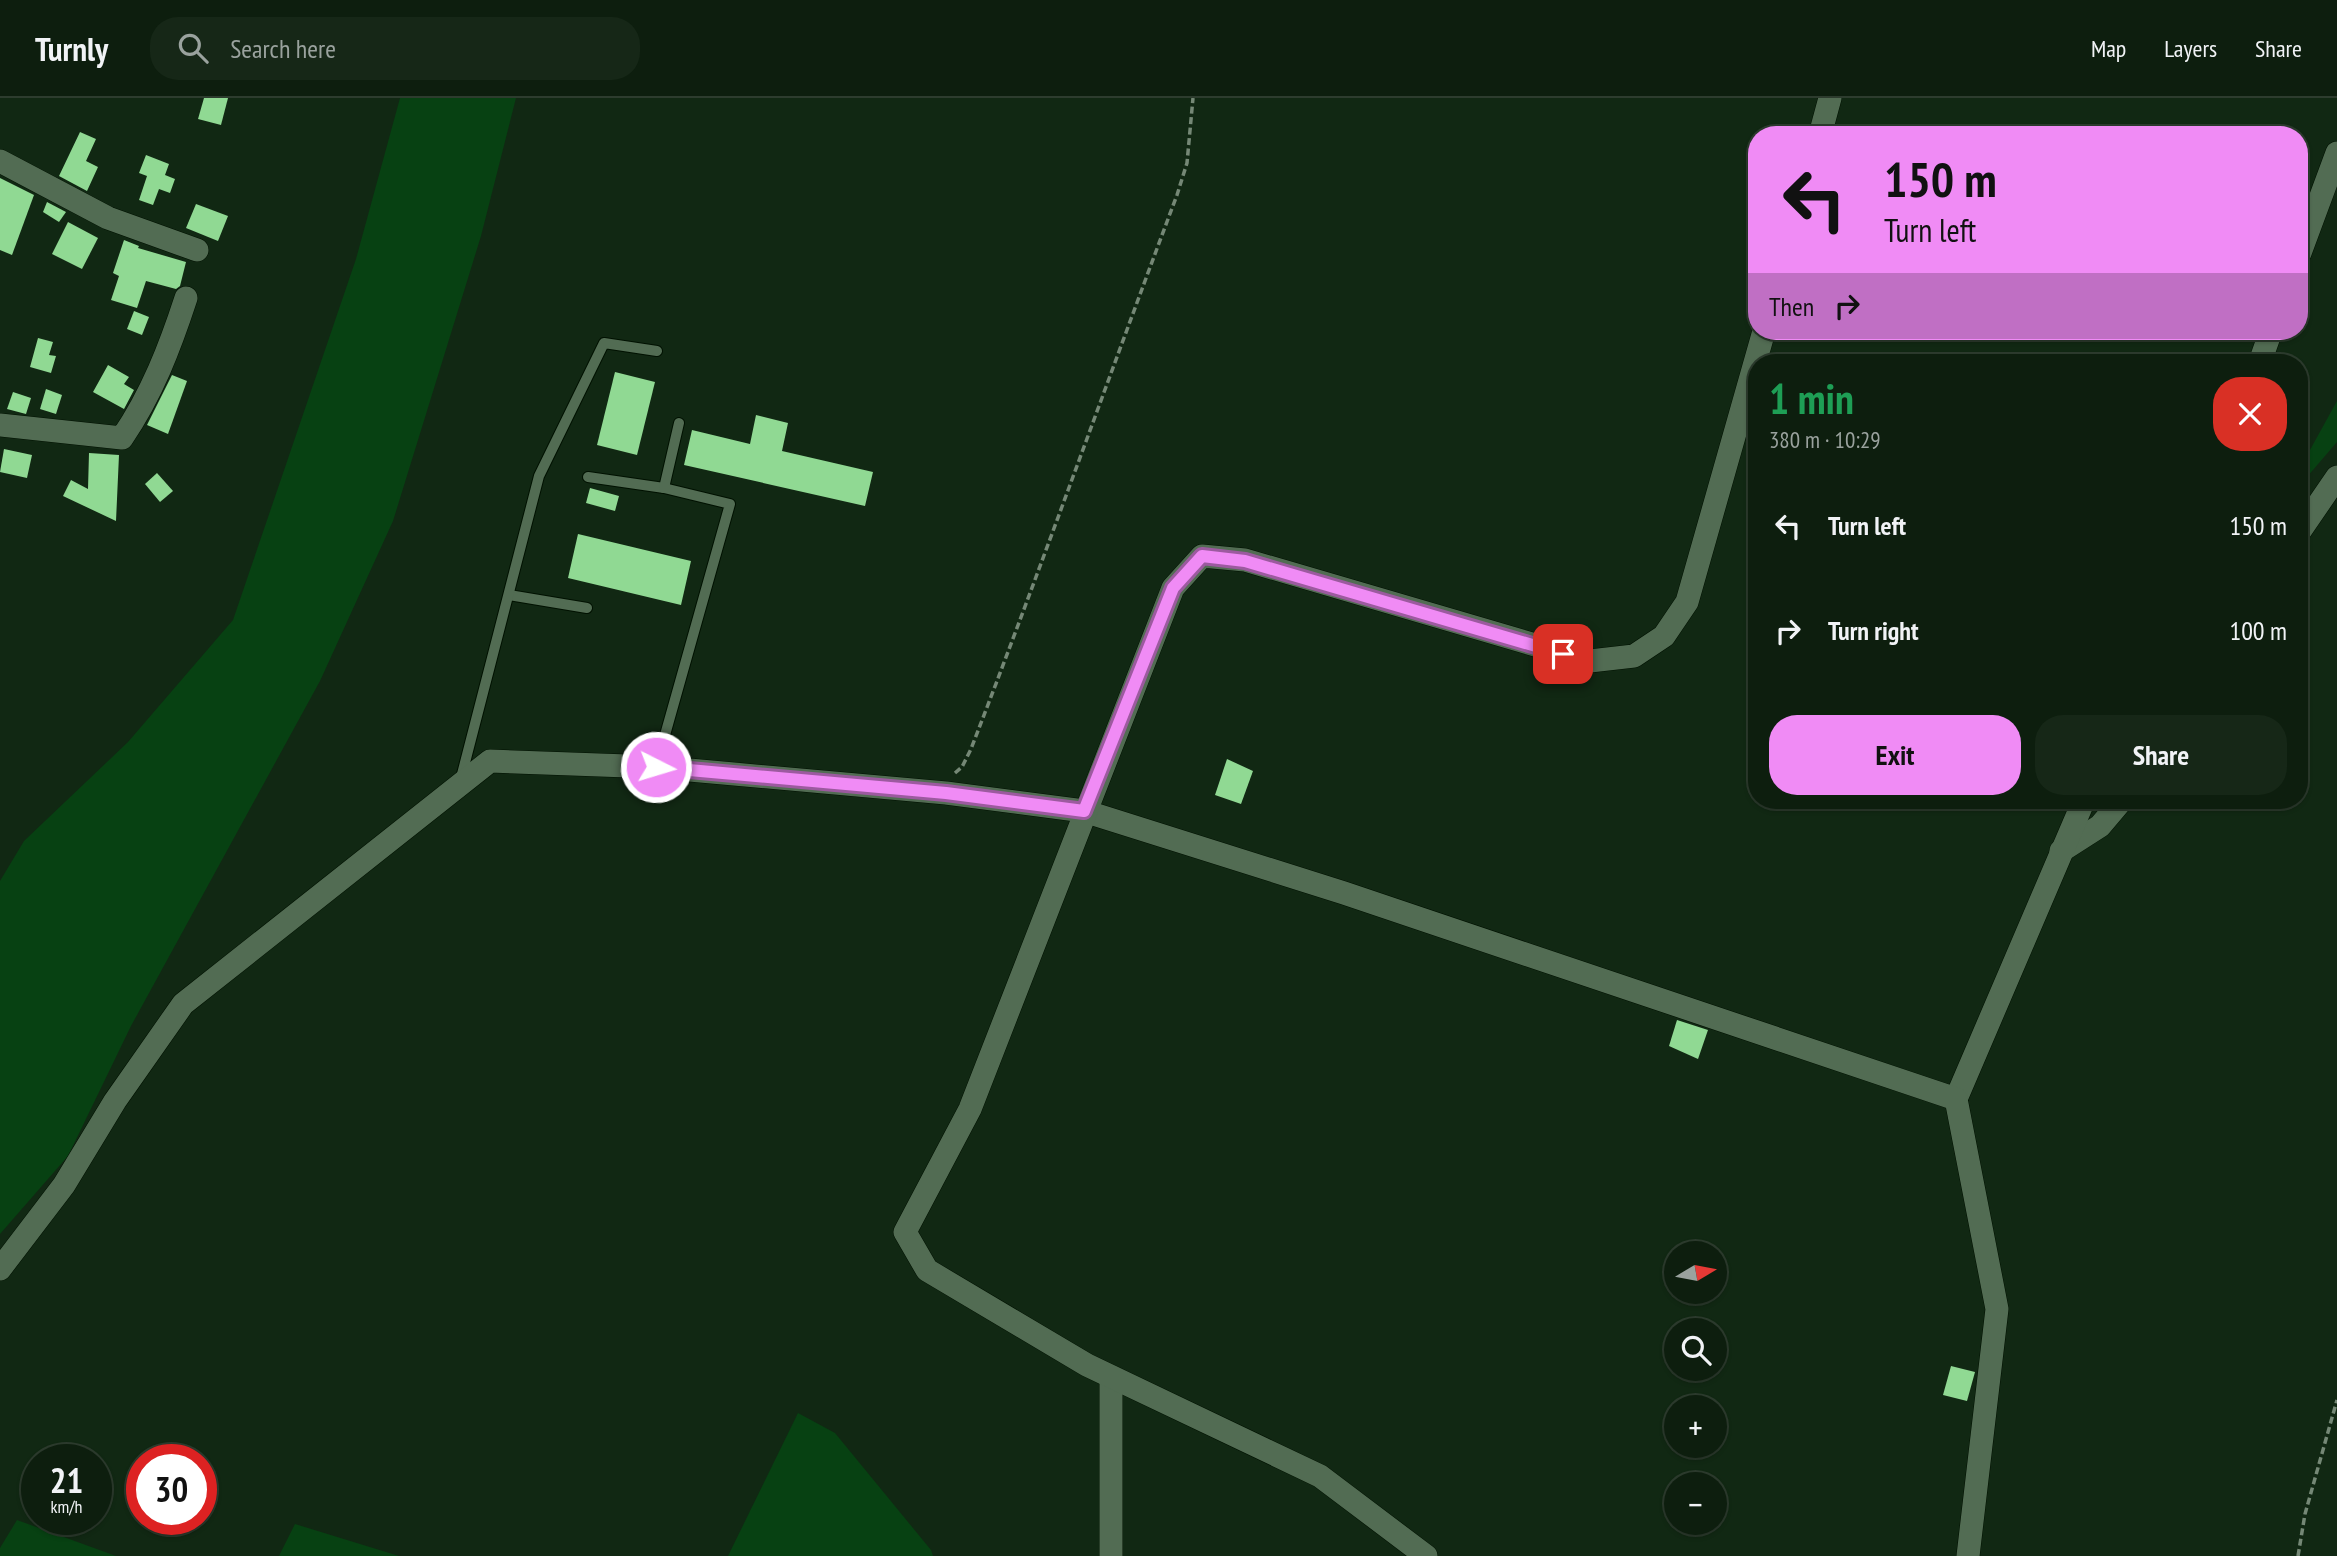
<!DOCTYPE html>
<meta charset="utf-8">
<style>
body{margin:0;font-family:"PT Sans Narrow",sans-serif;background:#162717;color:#f1f3f6;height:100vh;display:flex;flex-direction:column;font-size:26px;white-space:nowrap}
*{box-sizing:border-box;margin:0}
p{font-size:23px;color:#9aa29e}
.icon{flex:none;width:38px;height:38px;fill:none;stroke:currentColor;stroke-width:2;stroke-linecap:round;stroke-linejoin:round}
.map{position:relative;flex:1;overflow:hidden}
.details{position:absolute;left:1748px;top:256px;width:560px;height:455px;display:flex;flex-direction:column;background:#0d1e0e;border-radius:28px;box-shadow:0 2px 5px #0004,0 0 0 2px #2d3c2e}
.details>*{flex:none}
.banner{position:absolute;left:1748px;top:28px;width:560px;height:214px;border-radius:28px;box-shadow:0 2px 5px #0004,0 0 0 2px #2d3c2e;background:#f08bf5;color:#111;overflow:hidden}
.needle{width:46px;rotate:80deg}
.tools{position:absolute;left:1664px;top:1143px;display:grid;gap:14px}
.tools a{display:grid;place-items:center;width:63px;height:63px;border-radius:50%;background:#0d1e0e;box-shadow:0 2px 5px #0004,0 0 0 2px #2d3c2e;font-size:35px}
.speed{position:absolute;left:21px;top:1346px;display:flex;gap:14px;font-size:35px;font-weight:700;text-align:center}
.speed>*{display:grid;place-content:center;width:91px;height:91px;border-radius:50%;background:#0d1e0e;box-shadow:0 2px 5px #0004,0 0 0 2px #2d3c2e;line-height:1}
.speed small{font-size:18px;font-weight:400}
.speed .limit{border:10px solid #d22;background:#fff;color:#111}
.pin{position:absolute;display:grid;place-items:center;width:60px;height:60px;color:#fff;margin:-30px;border-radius:14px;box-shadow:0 4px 10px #0006}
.me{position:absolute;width:77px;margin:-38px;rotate:95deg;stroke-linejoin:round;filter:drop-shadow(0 0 5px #0008)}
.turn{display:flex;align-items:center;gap:24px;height:147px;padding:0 21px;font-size:32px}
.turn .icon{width:91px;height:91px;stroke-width:2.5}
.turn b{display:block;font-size:49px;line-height:60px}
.then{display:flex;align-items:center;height:66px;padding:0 21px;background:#0003;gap:14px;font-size:26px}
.round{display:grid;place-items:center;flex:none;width:74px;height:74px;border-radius:28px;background:#162717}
.head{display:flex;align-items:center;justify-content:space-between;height:119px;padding:0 21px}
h1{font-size:42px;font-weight:800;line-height:52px;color:#1e9e55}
.cta{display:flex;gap:14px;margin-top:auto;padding:14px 21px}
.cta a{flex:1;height:80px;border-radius:28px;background:#f08bf5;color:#111;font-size:28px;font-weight:800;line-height:80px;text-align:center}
.cta a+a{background:#162717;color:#f1f3f6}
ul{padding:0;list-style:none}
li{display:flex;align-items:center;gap:21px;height:105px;padding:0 21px}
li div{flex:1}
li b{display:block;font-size:26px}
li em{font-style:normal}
header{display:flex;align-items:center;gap:42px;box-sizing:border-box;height:98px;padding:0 35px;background:#0d1e0e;border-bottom:2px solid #2d3c2e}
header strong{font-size:33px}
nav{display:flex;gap:38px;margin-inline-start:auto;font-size:24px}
.search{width:490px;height:63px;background:#162717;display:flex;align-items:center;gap:18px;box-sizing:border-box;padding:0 24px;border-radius:28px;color:#9aa29e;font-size:26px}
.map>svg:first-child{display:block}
.green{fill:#074112}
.building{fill:#90d993}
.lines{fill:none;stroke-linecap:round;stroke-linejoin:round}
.lane-casing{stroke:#001101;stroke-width:12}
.street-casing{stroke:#001101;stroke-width:24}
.path{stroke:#758876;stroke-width:3.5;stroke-dasharray:7 3.5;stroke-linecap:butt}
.lane{stroke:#526c53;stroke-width:10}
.street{stroke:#526c53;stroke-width:23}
.route-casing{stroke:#9c5a9f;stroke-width:18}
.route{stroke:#f08bf5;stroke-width:12}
</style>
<header>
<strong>Turnly</strong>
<div class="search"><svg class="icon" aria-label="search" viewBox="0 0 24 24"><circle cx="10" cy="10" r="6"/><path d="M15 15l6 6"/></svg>Search here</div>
<nav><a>Map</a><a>Layers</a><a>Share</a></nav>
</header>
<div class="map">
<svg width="2337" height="1458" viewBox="0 0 2337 1458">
<rect width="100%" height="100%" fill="#112813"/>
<g class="green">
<path d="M400,0H516L481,138L393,423L320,583L131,928L68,1058L0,1136V783L24,743L128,644L233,522L356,161Z"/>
<path d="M2337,303V344L2300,387V370Z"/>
<path d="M798,1315L835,1335L931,1452L933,1458H728Z"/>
<path d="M17,1422L116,1458H0V1450Z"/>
<path d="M295,1426L399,1458H279Z"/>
</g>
<g class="building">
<path d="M204,0H228L221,27L198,21Z"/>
<path d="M80,34L96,41L86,63L98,69L87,93L59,78Z"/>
<path d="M146,57L169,66L165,77L175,81L170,95L159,91L153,107L139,102L147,78L139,75Z"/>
<path d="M0,80L34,97L12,157L0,152Z"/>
<path d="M47,104L66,114L59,124L43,114Z"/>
<path d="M196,106L228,118L218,143L186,130Z"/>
<path d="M68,124L98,140L82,171L52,156Z"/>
<path d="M124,142L139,148L138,150L186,164L180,188L176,191L146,183L137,210L111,202L119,178L113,175Z"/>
<path d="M134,213L149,219L142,237L127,231Z"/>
<path d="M38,240L53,244L49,257L56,258L51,275L30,269Z"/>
<path d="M108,267L129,279L124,286L134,292L124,311L93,294Z"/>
<path d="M615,274L655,284L637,357L597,347Z"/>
<path d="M172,277L187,283L168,336L147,327Z"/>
<path d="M46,291L62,297L56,316L40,311Z"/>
<path d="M13,294L31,300L26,316L7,311Z"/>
<path d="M756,317L788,325L782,353L873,374L865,408L684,367L692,332L750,346Z"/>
<path d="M4,351L32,357L27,380L0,374Z"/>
<path d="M89,355L119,357L116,423L63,398L71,382L88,391Z"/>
<path d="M157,375L173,393L160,404L145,386Z"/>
<path d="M590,390L619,398L615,413L586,405Z"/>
<path d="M578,436L691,463L681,507L568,480Z"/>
<path d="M1227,661L1253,673L1241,706L1215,697Z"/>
<path d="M1677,922L1708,932L1698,961L1669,948Z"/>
<path d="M1951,1268L1975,1274L1967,1303L1943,1297Z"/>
</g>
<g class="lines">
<defs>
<g id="lane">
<path d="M588,379L664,390"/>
<path d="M509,497L587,510"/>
<path d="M656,669L730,406L664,390L679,325"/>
<path d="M461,680L539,378L604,245L657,253"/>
</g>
<g id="street">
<path d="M1820,37L1830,0"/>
<path d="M0,63L108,120L197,152"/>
<path d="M2300,155L2337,55"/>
<path d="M2260,264L2271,233"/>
<path d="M0,327L122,340C152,296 170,249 186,200"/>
<path d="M2300,433L2337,379"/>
<path d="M2061,753L2100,728L2122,702"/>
<path d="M1956,1001L2084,702"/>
<path d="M0,1171L64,1087L115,1003L183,906L490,663L656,669L946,695L1084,713L1344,795L1956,1001L1997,1211L1968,1458"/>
<path d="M1111,1458V1279"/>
<path d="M1426,1458L1320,1378L1087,1267L927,1172L905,1134L970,1011L1173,490L1202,458L1245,462L1590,563L1634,558L1664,538L1687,504L1764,233"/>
</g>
</defs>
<use href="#lane" class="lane-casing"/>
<use href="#street" class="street-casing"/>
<g class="path">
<path d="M955,675L962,669L971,651C1042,467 1108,281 1177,97L1187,65L1193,0"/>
<path d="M2298,1458L2305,1416L2337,1302"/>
</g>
<use href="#lane" class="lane"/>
<use href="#street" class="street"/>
</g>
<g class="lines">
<defs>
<path id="route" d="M656,669L946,695L1084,713L1173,490L1202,458L1245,463L1563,556"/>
</defs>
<use href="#route" class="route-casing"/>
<use href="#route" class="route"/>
</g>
</svg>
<div class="tools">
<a><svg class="needle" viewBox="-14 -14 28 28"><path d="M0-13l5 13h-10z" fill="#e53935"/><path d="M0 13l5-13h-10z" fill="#9aa29e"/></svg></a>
<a><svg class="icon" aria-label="search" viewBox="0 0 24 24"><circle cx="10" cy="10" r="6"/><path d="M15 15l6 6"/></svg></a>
<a>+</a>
<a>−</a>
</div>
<div class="speed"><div>21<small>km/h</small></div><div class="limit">30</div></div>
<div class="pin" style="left:1563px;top:556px;background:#d93025"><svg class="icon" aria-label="arrive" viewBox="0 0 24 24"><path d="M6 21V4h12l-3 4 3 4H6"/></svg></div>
<svg class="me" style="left:656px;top:669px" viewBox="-20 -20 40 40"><circle r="17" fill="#f08bf5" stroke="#fff" stroke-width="3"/><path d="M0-11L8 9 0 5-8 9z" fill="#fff"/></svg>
<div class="banner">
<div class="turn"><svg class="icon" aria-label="left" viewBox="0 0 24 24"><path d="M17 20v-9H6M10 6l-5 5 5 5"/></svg><div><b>150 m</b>Turn left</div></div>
<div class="then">Then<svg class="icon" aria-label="right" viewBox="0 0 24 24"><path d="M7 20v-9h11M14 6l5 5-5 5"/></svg></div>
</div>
<section class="details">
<div class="head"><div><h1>1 min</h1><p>380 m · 10:29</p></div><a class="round" style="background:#d93025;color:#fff"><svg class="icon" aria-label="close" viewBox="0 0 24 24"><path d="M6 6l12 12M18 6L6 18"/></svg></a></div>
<ul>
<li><svg class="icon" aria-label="left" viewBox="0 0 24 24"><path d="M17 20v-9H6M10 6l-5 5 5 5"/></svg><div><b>Turn left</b></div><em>150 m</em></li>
<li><svg class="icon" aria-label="right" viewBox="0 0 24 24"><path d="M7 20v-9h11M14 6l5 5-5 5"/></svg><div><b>Turn right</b></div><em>100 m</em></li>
</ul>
<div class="cta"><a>Exit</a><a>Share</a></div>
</section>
</div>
